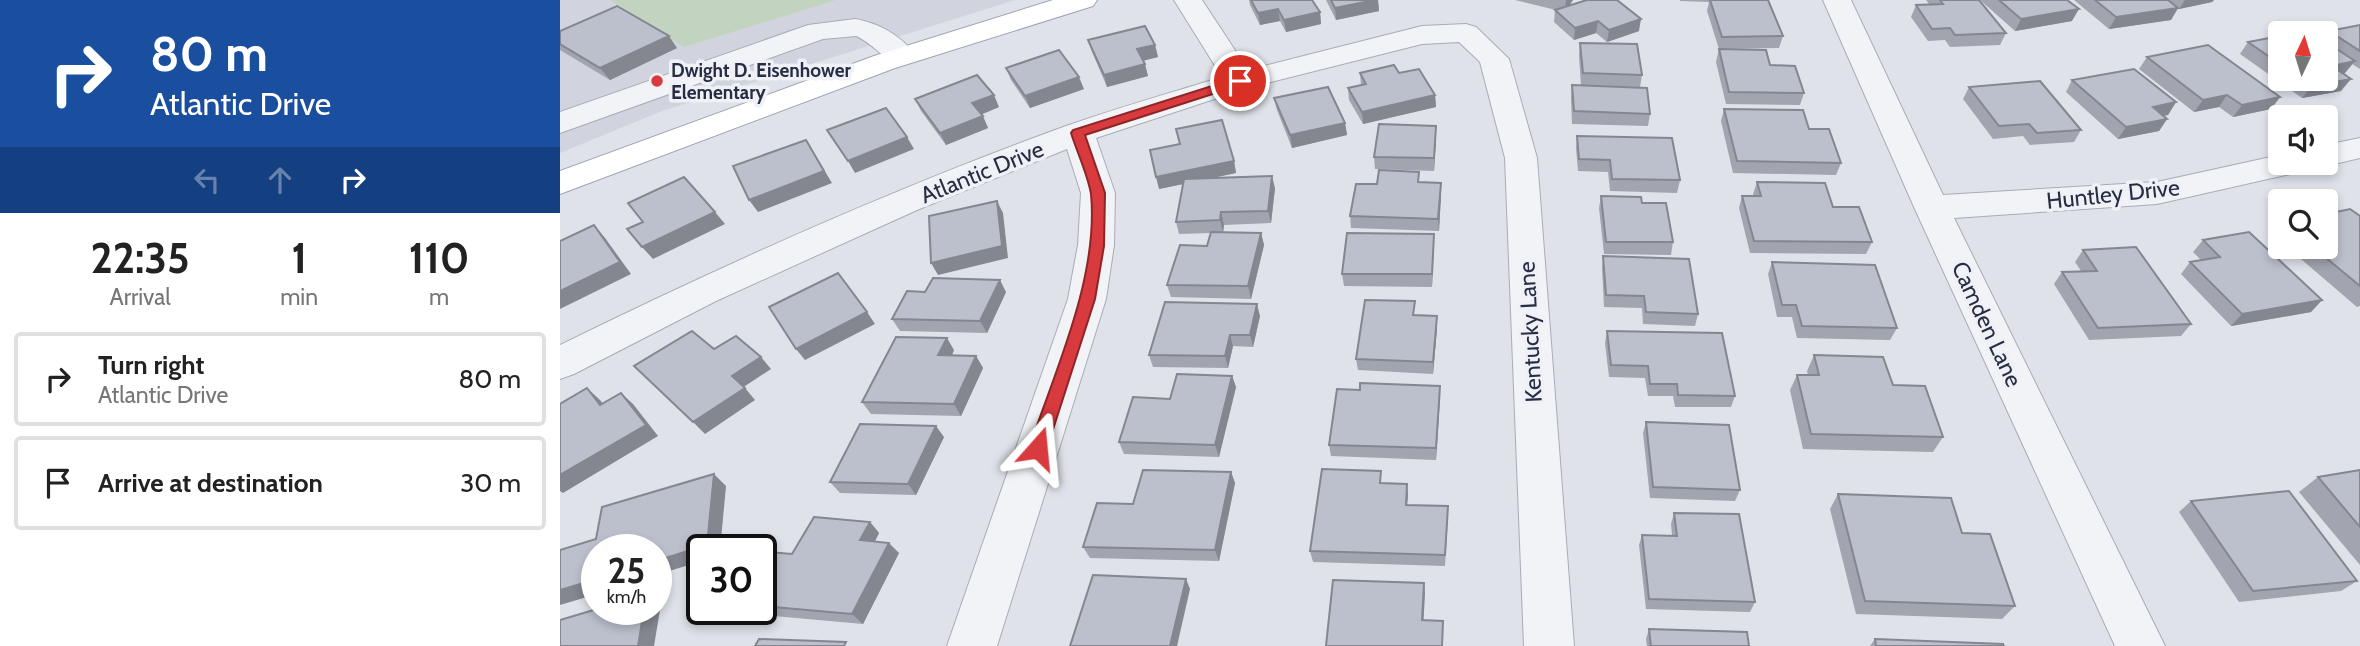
<!DOCTYPE html>
<style>
body{margin:0;font-family:Cabin,sans-serif;background:#f2f2f2;color:#222;height:100vh;display:flex;flex-direction:column;font-size:26px;white-space:nowrap}
*{box-sizing:border-box;margin:0}
p{font-size:23px;color:#767676}
.icon{flex:none;width:38px;height:38px;fill:none;stroke:currentColor;stroke-width:2;stroke-linecap:round;stroke-linejoin:round}
.map{position:relative;flex:1;overflow:hidden}
.sheet{display:flex;flex-direction:column;background:#fff;width:560px}
.sheet>*{flex:none}
.guide{background:#1a4fa0;color:#fff;overflow:hidden}
.needle{width:46px;rotate:4deg}
.tools{position:absolute;left:1708px;top:21px;display:grid;gap:14px}
.tools a{display:grid;place-items:center;width:70px;height:70px;border-radius:7px;background:#fff;box-shadow:0 4px 10px #0003;font-size:35px}
.speed{position:absolute;left:21px;top:534px;display:flex;gap:14px;font-size:35px;font-weight:700;text-align:center}
.speed>*{display:grid;place-content:center;width:91px;height:91px;border-radius:50%;background:#fff;box-shadow:0 4px 10px #0003;line-height:1}
.speed small{font-size:18px;font-weight:400}
.speed .limit{border:4px solid #111;border-radius:10px;background:#fff;color:#111}
.pin{position:absolute;display:grid;place-items:center;width:60px;height:60px;color:#fff;margin:-30px;border:4px solid #fff;border-radius:50%;box-shadow:0 2px 7px #0007}
.me{position:absolute;width:77px;margin:-38px;rotate:18deg;stroke-linejoin:round;filter:drop-shadow(0 0 5px #0008)}
.turn{display:flex;align-items:center;gap:24px;height:147px;padding:0 35px;font-size:32px}
.turn .icon{width:91px;height:91px;stroke-width:2.5}
.turn b{display:block;font-size:49px;line-height:60px}
.lanes{display:flex;align-items:center;height:66px;padding:0 35px;background:#0003;justify-content:center;gap:35px;direction:ltr}
.lanes .off{opacity:.35}
.eta{display:flex;justify-content:space-evenly;align-items:center;height:119px;text-align:center}
.eta b{font-size:42px;font-weight:800;line-height:49px}
ul{padding:0;list-style:none}
li{display:flex;align-items:center;gap:21px;height:94px;margin:0 14px 10px;padding:0 21px;border:4px solid #e0e0e0;border-radius:7px}
li div{flex:1}
li b{display:block;font-size:26px}
li em{font-style:normal}
main{display:flex;flex:1;min-height:0}
.map>svg:first-child{display:block}
.built{fill:#d1d4df}
.green{fill:#c2d4bf}
.lines{fill:none;stroke-linecap:round;stroke-linejoin:round}
.minor-casing{stroke:#a8acb7;stroke-width:2}
.major-casing{stroke:#9da4b6;stroke-width:2}
.minor{fill:#f2f3f7;fill-rule:evenodd}
.major{fill:#fff;fill-rule:evenodd}
.wall{fill:#a2a5b0}
.shaded-wall{fill:#848690}
.building{fill:#bcc0cd;stroke:#848690;stroke-width:2}
.route{fill:#d83a3d;stroke:#8c2628;stroke-width:2}
.poi-dot{fill:#d83a3d;stroke:#eff1f7;stroke-width:2.5}
.labels{text-anchor:middle;dominant-baseline:central;stroke-width:7;stroke-linejoin:round;paint-order:stroke}
.far-poi-label{font-size:19px;font-weight:bold;fill:#272d42;stroke:#eff1f7;text-anchor:start}
.street-label{font-size:23px;fill:#272d42;stroke:#eff1f7}
</style>
<main>
<section class="sheet">
<div class="guide">
<div class="turn"><svg class="icon" aria-label="right" viewBox="0 0 24 24"><path d="M7 20v-9h11M14 6l5 5-5 5"/></svg><div><b>80 m</b>Atlantic Drive</div></div>
<div class="lanes"><svg class="icon off" aria-label="left" viewBox="0 0 24 24"><path d="M17 20v-9H6M10 6l-5 5 5 5"/></svg><svg class="icon off" aria-label="ahead" viewBox="0 0 24 24"><path d="M12 20V5M6 11l6-6 6 6"/></svg><svg class="icon" aria-label="right" viewBox="0 0 24 24"><path d="M7 20v-9h11M14 6l5 5-5 5"/></svg></div>
</div>
<div class="eta">
<div><b>22:35</b><p>Arrival</p></div>
<div><b>1</b><p>min</p></div>
<div><b>110</b><p>m</p></div>
</div>
<ul>
<li><svg class="icon" aria-label="right" viewBox="0 0 24 24"><path d="M7 20v-9h11M14 6l5 5-5 5"/></svg><div><b>Turn right</b><p>Atlantic Drive</p></div><em>80 m</em></li>
<li><svg class="icon" aria-label="arrive" viewBox="0 0 24 24"><path d="M6 21V4h12l-3 4 3 4H6"/></svg><div><b>Arrive at destination</b></div><em>30 m</em></li>
</ul>
</section>
<div class="map">
<svg width="1800" height="646" viewBox="0 0 1800 646">
<rect width="100%" height="100%" fill="#dfe2e9"/>
<path class="built" d="M0,0H455L102,111L0,153Z"/>
<path class="green" d="M50,0H276L124,47Z"/>
<g class="lines">
<defs>
<g id="minor">
<path d="M614,0H642L688,70L862,26L906,24L916,27L949,59L977,158L1014,646H964L945,158L920,62L899,42L862,44L691,87L536,138L555,193L554,245L546,299L437,646H387L508,299L518,245L521,193L507,149L357,210L156,301L14,374L0,379V345C165,264 333,189 506,126C557,108 610,93 662,77Z"/>
<path d="M1263,0H1291L1383,195L1597,182L1720,155V163H1749L1744,171L1597,204L1394,218L1605,646H1555L1354,207Z"/>
<path d="M295,19C319,23 342,36 356,56L351,62C327,68 317,45 296,36L263,39L0,133V112L248,25Z"/>
<path d="M1800,138V158L1766,166L1756,163H1766V145Z"/>
</g>
<path id="major" d="M493,0H537L533,6L335,68L0,194V171L314,56Z"/>
</defs>
<use href="#minor" class="minor-casing"/>
<use href="#major" class="major-casing"/>
<use href="#minor" class="minor"/>
<use href="#major" class="major"/>
</g>
<g class="wall">
<path d="M689,0H752L760,12L761,24L726,32L720,21L700,25L690,5Z"/>
<path d="M766,0H818L819,11L776,20Z"/>
<path d="M955,0H1013L1009,6L1079,31L1047,42L1036,33L1014,40L994,22L995,10H996Z"/>
<path d="M1120,0H1208L1223,36L1219,48L1159,49L1147,11L1149,2L1120,1Z"/>
<path d="M1366,0H1419L1446,33L1440,45L1390,47L1385,40L1368,41L1351,17L1356,5H1370Z"/>
<path d="M1420,0H1507L1512,21L1455,31Z"/>
<path d="M1514,0H1654L1652,2L1619,9L1618,8L1611,20L1549,29Z"/>
<path d="M1800,25V69L1792,64L1784,74L1781,91L1742,98L1680,54L1688,42L1720,36V79H1766V36L1769,31Z"/>
<path d="M0,31L117,48L50,80L0,50Z"/>
<path d="M528,40L595,45L598,57L583,61L588,76L547,87L532,52Z"/>
<path d="M1020,43L1082,75L1080,87L1021,86L1019,55Z"/>
<path d="M1159,49L1210,65L1244,93L1240,105L1166,104L1156,62Z"/>
<path d="M1587,57L1720,97L1711,109L1673,117L1659,107L1634,112L1579,69Z"/>
<path d="M446,68L524,89L470,108L451,80Z"/>
<path d="M800,73H839L875,95L876,107L803,124L789,100L788,88L801,85Z"/>
<path d="M1512,80L1616,102L1608,115L1603,116L1607,119L1599,131L1558,139L1506,92Z"/>
<path d="M1012,85L1090,114L1088,126L1012,124L1011,98Z"/>
<path d="M1409,87L1521,130L1514,142L1470,145L1463,136L1433,139L1403,99Z"/>
<path d="M714,98L785,123L787,135L732,148L717,110Z"/>
<path d="M355,99L439,107L421,114L428,128L386,145L361,111Z"/>
<path d="M1164,109L1249,129L1281,163L1276,175L1173,173L1161,121Z"/>
<path d="M876,126V138L874,171L815,169L814,157Z"/>
<path d="M1017,136L1120,180L1117,193L1050,191L1048,172L1018,171L1016,148Z"/>
<path d="M620,144L674,161L676,173L652,178L715,188L711,223L664,225L663,232L701,233L704,245L691,299L611,297L607,285L647,246L651,233L619,234L616,222L623,184L599,189Z"/>
<path d="M859,172V182L881,195L879,231L791,228L790,216L817,184Z"/>
<path d="M1197,182L1273,207L1312,242L1306,254L1190,253L1179,208L1182,196H1194L1193,194Z"/>
<path d="M1041,196L1082,203L1113,242L1111,255L1044,254L1039,208Z"/>
<path d="M1800,216V306L1797,307L1727,247H1766Z"/>
<path d="M1720,229V241L1714,236Z"/>
<path d="M874,234L872,287L784,286L782,274Z"/>
<path d="M1643,240L1762,300L1751,312L1671,326L1621,274L1630,262L1641,260L1633,252Z"/>
<path d="M1523,250L1631,324L1621,336L1529,340L1494,284L1502,272L1521,271L1515,262Z"/>
<path d="M1043,256L1138,314L1135,326L1083,324L1082,308L1044,307L1042,268Z"/>
<path d="M1212,262L1337,328L1330,340L1237,338L1232,317H1217L1208,274Z"/>
<path d="M446,292L427,333L340,331L332,319Z"/>
<path d="M856,315L877,328L873,374L798,370L796,359Z"/>
<path d="M700,316L693,347L673,346L668,368L593,367L589,355Z"/>
<path d="M1047,331L1175,396L1171,407H1115L1113,396H1088L1085,378L1049,377L1045,343Z"/>
<path d="M394,350L392,356H416L423,368L401,416L311,414L302,402Z"/>
<path d="M1254,355L1333,385L1383,437L1373,452L1243,449L1230,390L1237,375H1248L1247,371Z"/>
<path d="M672,376L676,387L659,457L564,454L559,442Z"/>
<path d="M800,390L880,397L876,460L771,456L769,445Z"/>
<path d="M1086,422L1180,490L1175,501L1090,498L1083,433Z"/>
<path d="M384,437L356,495L280,493L270,482Z"/>
<path d="M1800,470V565L1739,492L1758,477Z"/>
<path d="M671,472L675,483L659,561L530,558L523,547L573,504Z"/>
<path d="M822,483L848,495L847,505L888,517L885,566L753,562L750,551Z"/>
<path d="M1278,494L1402,533L1455,606L1442,619L1296,614L1270,509Z"/>
<path d="M1631,501L1797,581L1781,591L1679,602L1619,512Z"/>
<path d="M1114,513L1195,602L1190,612L1086,609L1079,545L1082,535H1112L1111,524Z"/>
<path d="M310,522L319,533L315,541L339,553L303,624L191,614L185,609H201V565Z"/>
<path d="M1089,629L1189,646H1087L1086,639Z"/>
<path d="M1315,639L1444,646H1310Z"/>
</g>
<g class="shaded-wall">
<path d="M815,0H818L819,11L776,20L775,8Z"/>
<path d="M1006,0H1013L1005,12Z"/>
<path d="M1625,0H1654L1652,2L1619,9Z"/>
<path d="M1618,8L1611,20L1549,29L1556,17Z"/>
<path d="M718,9L720,21L700,25L698,13Z"/>
<path d="M1519,9L1512,21L1455,31L1461,19Z"/>
<path d="M760,12L761,24L726,32L724,20Z"/>
<path d="M1081,19L1079,31L1047,42L1049,30Z"/>
<path d="M1038,21L1036,33L1014,40L1015,28Z"/>
<path d="M109,36L117,48L50,80L40,68Z"/>
<path d="M595,45L598,57L581,61L577,49Z"/>
<path d="M1795,61L1785,73L1766,77L1772,66Z"/>
<path d="M585,64L588,76L547,87L544,75Z"/>
<path d="M519,77L524,89L470,108L465,96Z"/>
<path d="M1791,79L1781,91L1742,98L1752,86Z"/>
<path d="M434,95L439,107L418,116L412,103Z"/>
<path d="M875,95L876,107L803,124L802,112Z"/>
<path d="M1667,95L1659,107L1634,112L1643,100Z"/>
<path d="M1720,97L1711,109L1673,117L1682,105Z"/>
<path d="M1616,102L1608,115L1585,119L1593,107Z"/>
<path d="M423,116L428,128L386,145L380,133Z"/>
<path d="M1607,119L1599,131L1558,139L1566,127Z"/>
<path d="M785,123L787,135L732,148L730,135Z"/>
<path d="M876,126V138L874,171V158Z"/>
<path d="M347,137L354,149L295,173L288,161Z"/>
<path d="M246,140L272,183L198,212L189,200Z"/>
<path d="M674,161L676,173L599,189L596,177Z"/>
<path d="M712,176L715,188L711,223L708,211Z"/>
<path d="M881,183V195L879,231L878,219Z"/>
<path d="M437,201L443,213L448,258L378,275L371,263Z"/>
<path d="M155,212L165,224L93,259L82,247Z"/>
<path d="M661,212L664,225L663,233L660,220Z"/>
<path d="M34,225L45,238L71,274L0,309V291Z"/>
<path d="M701,233L704,245L691,299L688,286Z"/>
<path d="M874,234V246L872,287V274Z"/>
<path d="M440,280L446,292L427,333L420,321Z"/>
<path d="M1762,300L1751,312L1671,326L1682,314Z"/>
<path d="M697,304L700,316L693,347L690,335Z"/>
<path d="M307,312L315,324L245,360L236,349Z"/>
<path d="M877,316V328L873,374V362Z"/>
<path d="M670,335L673,346L668,368L665,356Z"/>
<path d="M387,338L394,350L386,367L378,355Z"/>
<path d="M416,356L423,368L401,416L394,404Z"/>
<path d="M201,357L211,369L182,388L172,376Z"/>
<path d="M672,376L676,387L659,457L655,445Z"/>
<path d="M880,386V397L876,460V448Z"/>
<path d="M27,388L40,400L53,416L40,405Z"/>
<path d="M185,388L195,400L145,434L133,422Z"/>
<path d="M61,393L73,404L98,436L3,493L0,491V475Z"/>
<path d="M376,426L384,437L356,495L348,484Z"/>
<path d="M671,472L675,483L659,561L655,550Z"/>
<path d="M154,474L166,486L160,550H142V561L96,575V561Z"/>
<path d="M847,484L848,495L846,516V505Z"/>
<path d="M310,522L319,533L310,551L300,540Z"/>
<path d="M329,543L339,553L303,624L292,614Z"/>
<path d="M37,579V594L0,605V590Z"/>
<path d="M626,579L630,589L617,646H610Z"/>
<path d="M864,583L865,593L863,630L862,620Z"/>
<path d="M96,601L101,604L94,646H78L84,609H96Z"/>
</g>
<g class="building">
<path d="M691,0H752L760,12L724,20L718,9L698,13Z"/>
<path d="M771,0H815L775,8Z"/>
<path d="M1027,0H1057L1081,19L1049,30L1038,21L1015,28L995,10Z"/>
<path d="M1150,0H1208L1223,36L1162,37Z"/>
<path d="M1380,0H1419L1446,33L1395,35L1390,28L1372,29L1356,5L1383,4Z"/>
<path d="M1439,0H1507L1519,9L1461,19Z"/>
<path d="M1535,0H1608L1618,8L1556,17Z"/>
<path d="M57,6L109,36L40,68L0,44V31Z"/>
<path d="M1800,25V51L1769,31Z"/>
<path d="M585,26L595,45L577,49L585,64L544,75L528,40Z"/>
<path d="M1748,31L1752,33H1734Z"/>
<path d="M1720,36V64L1688,42Z"/>
<path d="M1766,42L1795,61L1772,66L1791,79L1752,86L1741,79H1766Z"/>
<path d="M1020,43L1077,44L1082,75L1023,73Z"/>
<path d="M1648,45L1720,97L1682,105L1667,95L1643,100L1587,57Z"/>
<path d="M1159,49L1206,50L1210,65L1235,66L1244,93L1169,92Z"/>
<path d="M499,50L519,77L465,96L446,68Z"/>
<path d="M834,65L839,73L859,69L875,95L802,112L788,88L806,84L800,73Z"/>
<path d="M1574,69L1616,102L1593,107L1607,119L1566,127L1512,80Z"/>
<path d="M417,75L434,95L412,103L423,116L380,133L355,99Z"/>
<path d="M1480,81L1521,130L1477,133L1469,124L1439,126L1409,87Z"/>
<path d="M1012,85L1087,88L1090,114L1014,111Z"/>
<path d="M768,87L785,123L730,135L714,98Z"/>
<path d="M326,108L347,137L288,161L267,130Z"/>
<path d="M1164,109L1243,110L1249,129H1269L1281,163L1177,161Z"/>
<path d="M662,120L674,161L596,177L590,150L620,144L616,129Z"/>
<path d="M819,124L876,126L874,158L814,157Z"/>
<path d="M1017,136L1112,138L1120,180L1052,179L1050,160L1019,159Z"/>
<path d="M246,140L264,171L189,200L173,166Z"/>
<path d="M819,170L859,172L858,182L881,183L878,219L790,216L796,184H817Z"/>
<path d="M712,176L708,211L661,212L660,220L616,222L624,179Z"/>
<path d="M124,177L155,212L82,247L67,229L83,222L68,203Z"/>
<path d="M1197,182L1265,183L1273,207H1299L1312,242L1194,241L1182,196H1201Z"/>
<path d="M1041,196L1081,197L1082,203H1106L1113,242H1046Z"/>
<path d="M437,201L442,246L371,263L369,216Z"/>
<path d="M1790,209L1800,216V286L1753,247H1766V214Z"/>
<path d="M34,225L60,262L0,291V241Z"/>
<path d="M651,232L701,233L688,286L607,285L620,245L647,246Z"/>
<path d="M1689,232L1762,300L1682,314L1630,262L1660,257L1643,240Z"/>
<path d="M787,233L874,234L872,274H782Z"/>
<path d="M1576,247L1631,324L1538,328L1502,272L1537,271L1523,250Z"/>
<path d="M1043,256L1129,259L1138,314L1086,312L1084,296L1046,295Z"/>
<path d="M1212,262L1315,265L1337,328L1242,326L1236,305H1222Z"/>
<path d="M278,273L307,312L236,349L209,307Z"/>
<path d="M373,278L440,280L420,321L332,319L347,291L365,292Z"/>
<path d="M805,300L855,301L853,315L877,316L873,362L796,359Z"/>
<path d="M605,302L697,304L690,335H670L665,356L589,355Z"/>
<path d="M132,331L154,349L176,336L201,357L172,376L185,388L133,422L74,366Z"/>
<path d="M1047,331L1162,333L1175,396L1118,395L1117,384H1090L1088,366L1051,365Z"/>
<path d="M336,337L387,338L378,355L416,356L394,404L302,402Z"/>
<path d="M1254,355L1323,357L1333,385L1365,386L1383,437L1251,434L1237,375H1259Z"/>
<path d="M617,374L672,376L655,445L559,442L573,397L610,399Z"/>
<path d="M800,383L880,386L876,448L769,445L777,389L800,390Z"/>
<path d="M27,388L40,405L61,393L86,425L0,475V404Z"/>
<path d="M1086,422L1169,425L1180,490L1093,487Z"/>
<path d="M300,424L376,426L348,484L270,482Z"/>
<path d="M762,469L821,471L820,483L847,484L846,505L888,506L885,555L750,551Z"/>
<path d="M583,470L671,472L655,550L523,547L537,503L573,504Z"/>
<path d="M1800,470V527L1758,477Z"/>
<path d="M154,474L147,545L96,561V550H37V579L0,590V550L36,539L42,507Z"/>
<path d="M1729,491L1797,581L1693,591L1631,501Z"/>
<path d="M1278,494L1391,498L1402,533L1430,534L1455,606L1305,601Z"/>
<path d="M1114,513L1179,514L1195,602L1089,599L1082,535L1117,536Z"/>
<path d="M254,517L310,522L300,540L329,543L292,614L201,606V565L209,552L232,554Z"/>
<path d="M533,575L626,579L610,646H510Z"/>
<path d="M773,580L864,583L862,620L883,621L882,646H766Z"/>
<path d="M37,609H84L78,646H0V620Z"/>
<path d="M1089,629L1187,632L1189,646H1091Z"/>
<path d="M199,639L286,642L284,646H195Z"/>
<path d="M1315,639L1443,644L1444,646H1316Z"/>
</g>
<path class="route" d="M680,77L684,79V84L525,135L545,193L544,246L535,299L487,448L484,453L478,455L471,453L469,448C495,371 539,277 531,194C528,175 517,152 511,133L513,130Z"/>
<circle class="poi-dot" cx="97" cy="81" r="7"/>
<g class="labels">
<g class="far-poi-label">
<text x="111" y="70">Dwight D. Eisenhower<tspan x="111" dy="22">Elementary</tspan></text>
</g>
<g class="street-label">
<text transform="translate(422 172) rotate(-22)">Atlantic Drive</text>
<text transform="translate(1553 194) rotate(-6)">Huntley Drive</text>
<text transform="translate(1427 324) rotate(65)">Camden Lane</text>
<text transform="translate(970 332) rotate(-93)">Kentucky Lane</text>
</g>
</g>
</svg>
<div class="tools">
<a><svg class="needle" viewBox="-14 -14 28 28"><path d="M0-13l5 13h-10z" fill="#e53935"/><path d="M0 13l5-13h-10z" fill="#767676"/></svg></a>
<a><svg class="icon" aria-label="sound" viewBox="0 0 24 24"><path d="M4 9h4l5-4v14l-5-4H4zM17 9q2 3 0 6"/></svg></a>
<a><svg class="icon" aria-label="search" viewBox="0 0 24 24"><circle cx="10" cy="10" r="6"/><path d="M15 15l6 6"/></svg></a>
</div>
<div class="speed"><div>25<small>km/h</small></div><div class="limit">30</div></div>
<div class="pin" style="left:680px;top:81px;background:#d93025"><svg class="icon" aria-label="arrive" viewBox="0 0 24 24"><path d="M6 21V4h12l-3 4 3 4H6"/></svg></div>
<svg class="me" style="left:478px;top:448px" viewBox="-20 -20 40 40"><path d="M0-17L14 15 0 8-14 15z" fill="#d83a3d" stroke="#fff" stroke-width="4"/></svg>
</div>
</main>
